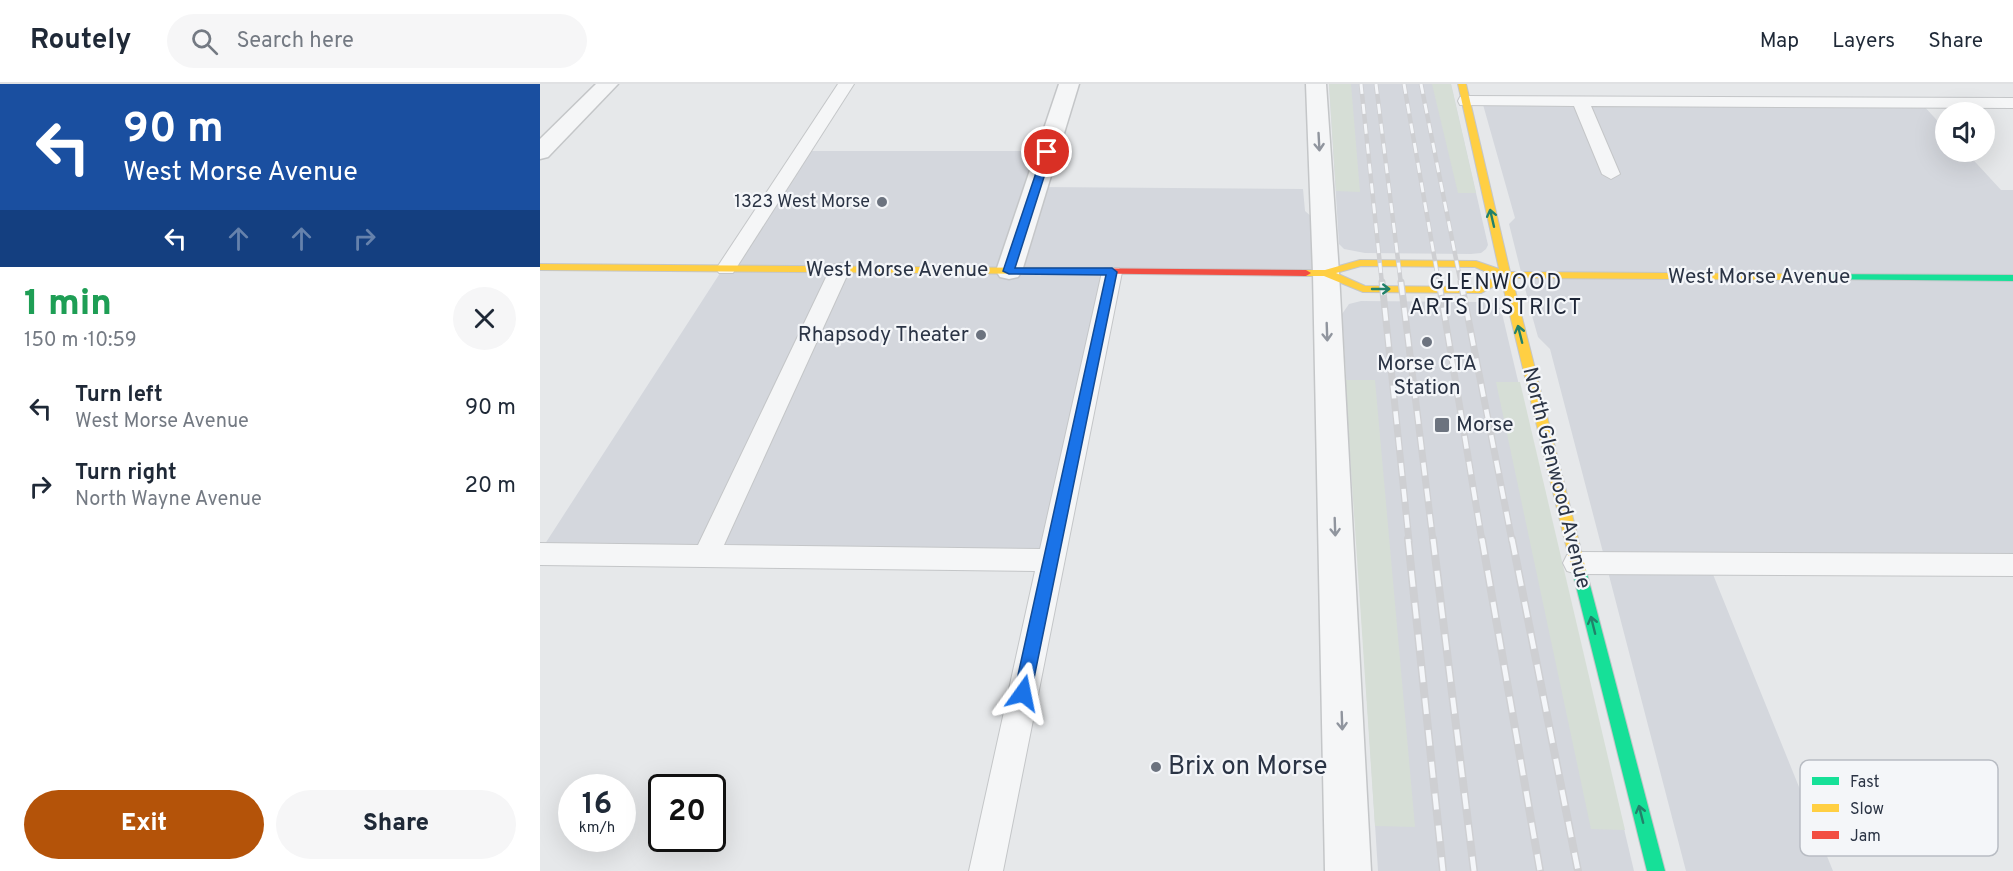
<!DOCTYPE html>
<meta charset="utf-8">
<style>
body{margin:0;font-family:Overpass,sans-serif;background:#f6f6f7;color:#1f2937;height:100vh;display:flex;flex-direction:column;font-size:22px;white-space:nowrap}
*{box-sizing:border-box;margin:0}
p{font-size:20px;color:#747a83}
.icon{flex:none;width:33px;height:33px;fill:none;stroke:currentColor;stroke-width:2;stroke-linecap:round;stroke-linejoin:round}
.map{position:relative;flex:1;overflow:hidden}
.drawer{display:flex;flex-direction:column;background:#fff;width:540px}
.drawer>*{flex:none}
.hud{background:#1a4fa0;color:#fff;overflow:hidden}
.buttons{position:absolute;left:1395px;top:18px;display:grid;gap:12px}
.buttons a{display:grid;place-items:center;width:60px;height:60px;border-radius:50%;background:#fff;box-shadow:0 6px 24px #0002;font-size:30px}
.speed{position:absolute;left:18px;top:690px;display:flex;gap:12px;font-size:30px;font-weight:700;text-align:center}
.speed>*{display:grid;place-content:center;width:78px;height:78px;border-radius:50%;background:#fff;box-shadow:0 6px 24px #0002;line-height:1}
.speed small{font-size:15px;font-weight:400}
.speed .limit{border:3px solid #111;border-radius:9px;background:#fff;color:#111}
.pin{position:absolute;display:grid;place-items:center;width:51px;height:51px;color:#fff;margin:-26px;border:3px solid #fff;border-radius:50%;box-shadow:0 2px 6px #0007}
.me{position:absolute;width:66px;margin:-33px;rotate:12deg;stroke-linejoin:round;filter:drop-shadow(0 0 4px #0008)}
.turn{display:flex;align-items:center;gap:21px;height:126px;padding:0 24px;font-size:27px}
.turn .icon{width:78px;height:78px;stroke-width:2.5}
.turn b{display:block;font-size:42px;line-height:51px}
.lanes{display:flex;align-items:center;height:57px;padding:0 24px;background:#0003;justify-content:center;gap:30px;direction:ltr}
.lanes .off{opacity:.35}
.round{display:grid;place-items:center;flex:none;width:63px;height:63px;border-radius:32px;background:#f6f6f7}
.overview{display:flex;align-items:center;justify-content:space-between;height:102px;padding:0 24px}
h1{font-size:36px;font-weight:800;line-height:45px;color:#1e9e55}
.cta{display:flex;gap:12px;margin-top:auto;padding:12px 24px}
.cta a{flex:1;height:69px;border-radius:36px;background:#b45309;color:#fff;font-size:24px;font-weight:800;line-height:69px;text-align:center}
.cta a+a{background:#f6f6f7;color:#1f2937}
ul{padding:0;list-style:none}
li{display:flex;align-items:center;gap:18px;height:78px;padding:0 24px}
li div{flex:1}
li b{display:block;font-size:22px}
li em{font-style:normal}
header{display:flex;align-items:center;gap:36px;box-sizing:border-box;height:84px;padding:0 30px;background:#fff;border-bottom:2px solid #e0e1e3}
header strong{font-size:28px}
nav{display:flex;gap:33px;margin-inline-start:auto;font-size:21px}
.search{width:420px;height:54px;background:#f6f6f7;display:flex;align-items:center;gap:15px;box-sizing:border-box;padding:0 21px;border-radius:33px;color:#747a83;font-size:22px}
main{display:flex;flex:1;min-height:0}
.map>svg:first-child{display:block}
.built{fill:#d4d7dd}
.green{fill:#d6ded6}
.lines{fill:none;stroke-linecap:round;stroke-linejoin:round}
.lane-casing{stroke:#c4c6c8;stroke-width:2}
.street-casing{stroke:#c4c6c8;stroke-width:3}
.fast-casing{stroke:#c4c6c8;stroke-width:2}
.slow-casing{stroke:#c4c6c8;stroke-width:2}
.jam-casing{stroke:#c4c6c8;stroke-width:2}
.lane{fill:#f5f6f7;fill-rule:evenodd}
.street{fill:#f5f6f7;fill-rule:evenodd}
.fast{fill:#16e098;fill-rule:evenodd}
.slow{fill:#ffcf43;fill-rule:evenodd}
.jam{fill:#f24e42;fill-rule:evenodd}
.rail-far2-casing{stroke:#cecfd2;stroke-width:4.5}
.rail-far1-casing{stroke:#cecfd2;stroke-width:7}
.rail-casing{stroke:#cecfd2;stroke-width:8}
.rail-far2{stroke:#f4f6f9;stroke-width:3;stroke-dasharray:10;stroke-linecap:butt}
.rail-far1{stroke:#f4f6f9;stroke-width:4.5;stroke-dasharray:13;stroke-linecap:butt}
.rail{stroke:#f4f6f9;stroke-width:5;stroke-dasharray:16;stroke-linecap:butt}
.oneway{stroke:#90959e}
.oneway2{stroke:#22816a}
.route{fill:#1a73e8;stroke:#114b97;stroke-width:1.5}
.poi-dot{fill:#6c737f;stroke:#f4f6f9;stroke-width:2}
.labels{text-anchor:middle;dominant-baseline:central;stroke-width:4.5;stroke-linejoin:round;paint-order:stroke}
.far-poi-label{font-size:18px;fill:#2b3445;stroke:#f4f6f9;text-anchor:end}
.street-label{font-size:21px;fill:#2b3445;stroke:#f4f6f9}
.poi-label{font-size:21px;fill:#2b3445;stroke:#f4f6f9;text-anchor:end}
.neighbourhood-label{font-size:22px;letter-spacing:1.5px;fill:#1d2536;stroke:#f4f6f9}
.near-poi-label{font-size:26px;fill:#2b3445;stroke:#f4f6f9;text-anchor:start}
.key{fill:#f4f6f9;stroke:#b8bcc3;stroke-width:1.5}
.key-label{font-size:16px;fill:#2b3445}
</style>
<header>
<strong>Routely</strong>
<div class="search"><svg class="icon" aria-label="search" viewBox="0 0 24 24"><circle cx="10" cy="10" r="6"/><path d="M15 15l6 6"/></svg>Search here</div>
<nav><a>Map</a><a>Layers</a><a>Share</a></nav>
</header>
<main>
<section class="drawer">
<div class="hud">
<div class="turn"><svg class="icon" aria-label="left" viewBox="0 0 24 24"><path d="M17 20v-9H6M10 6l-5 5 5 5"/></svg><div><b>90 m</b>West Morse Avenue</div></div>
<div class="lanes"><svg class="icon" aria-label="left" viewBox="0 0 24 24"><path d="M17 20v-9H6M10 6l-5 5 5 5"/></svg><svg class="icon off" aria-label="ahead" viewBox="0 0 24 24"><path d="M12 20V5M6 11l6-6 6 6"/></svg><svg class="icon off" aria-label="ahead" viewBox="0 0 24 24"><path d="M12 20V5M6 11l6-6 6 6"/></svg><svg class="icon off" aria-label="right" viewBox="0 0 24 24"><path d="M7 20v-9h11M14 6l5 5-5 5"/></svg></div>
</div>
<div class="overview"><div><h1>1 min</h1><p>150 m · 10:59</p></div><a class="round"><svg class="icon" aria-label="close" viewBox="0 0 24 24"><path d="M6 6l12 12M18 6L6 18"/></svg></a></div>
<ul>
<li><svg class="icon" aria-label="left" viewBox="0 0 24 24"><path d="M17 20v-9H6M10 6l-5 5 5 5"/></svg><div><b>Turn left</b><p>West Morse Avenue</p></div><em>90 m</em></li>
<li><svg class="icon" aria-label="right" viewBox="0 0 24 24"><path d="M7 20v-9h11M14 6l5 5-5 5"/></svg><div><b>Turn right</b><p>North Wayne Avenue</p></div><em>20 m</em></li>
</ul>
<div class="cta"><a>Exit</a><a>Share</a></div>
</section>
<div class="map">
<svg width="1473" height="787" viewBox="0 0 1473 787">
<rect width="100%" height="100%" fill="#e6e8ea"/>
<g class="built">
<path d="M789,0H911L948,161L946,165L941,169L931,170L825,169L804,165L799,160Z"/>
<path d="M942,17L1382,20L1405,45L1406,68H1426L1461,106H1473V477L1168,478L1293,787H1146L1010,265L998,253L991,228L969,140L975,134Z"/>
<path d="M259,67H511L500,103L763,105L765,127L772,133V190L568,187L504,468L3,463Z"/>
<path d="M821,217L940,218L953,219L961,225L1094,787H838L802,230L809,220Z"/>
</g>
<g class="green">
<path d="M789,0H811L820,108L796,107Z"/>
<path d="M892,0H911L936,109H918Z"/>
<path d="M805,296H835L875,743L835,742Z"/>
<path d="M956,298H980L1085,746L1051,745Z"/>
</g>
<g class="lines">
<defs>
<g id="lane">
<path d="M298,0H314L193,189H179L176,185Z"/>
<path d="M926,12L1473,14V24L1051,22L1080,90L1071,95L1062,90L1034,22L920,21L918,17L920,13Z"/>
<path d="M300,179L307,181L310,185L184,461L500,465L562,188L565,184H579L582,188L463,787H429L495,487L0,481V459L158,461L290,185L293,181Z"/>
<path d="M1037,468L1473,470V492L1037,490L1027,487L1023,479L1027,471Z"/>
</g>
<g id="street">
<path d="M56,0H78L8,73L0,75V55Z"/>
<path d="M519,0H539L482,187L478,193L469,195L460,193L456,187Z"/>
<path d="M766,0H786L799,189L831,787H785L773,189Z"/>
</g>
<g id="fast">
<path d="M1267,190L1473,191V197L1263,195V191Z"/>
<path d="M1039,480L1044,482L1046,486L1125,787H1107L1032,486L1034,482Z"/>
</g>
<g id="slow">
<path d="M918,0H926L970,188L1267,190L1272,193L1267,196L972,194L1046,486L1044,490L1039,492L1034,490L1032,486L962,198L941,209L823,208L784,192H766L761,189L766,186H785L820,176L936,177L959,185ZM821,182L935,183L956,192L939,203L825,202L796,189Z"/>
<path d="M0,180L516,184L521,187L516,190L0,186Z"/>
</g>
<path id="jam" d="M516,184L766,186L771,189L766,192L512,189V185Z"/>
</defs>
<use href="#lane" class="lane-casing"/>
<use href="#street" class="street-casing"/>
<use href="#fast" class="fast-casing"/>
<use href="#slow" class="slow-casing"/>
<use href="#jam" class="jam-casing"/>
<use href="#lane" class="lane"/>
<use href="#street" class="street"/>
<use href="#fast" class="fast"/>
<use href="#slow" class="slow"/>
<use href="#jam" class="jam"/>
<defs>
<g id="rail-far2">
<path d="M821,0L842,200"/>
<path d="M836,0L861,200"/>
<path d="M864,0L899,200"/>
<path d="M881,0L921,200"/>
</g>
<g id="rail-far1">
<path d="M842,198L869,457"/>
<path d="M861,198L893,457"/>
<path d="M899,198L942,457"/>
<path d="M921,198L972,457"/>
</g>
<g id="rail">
<path d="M868,455L903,787"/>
<path d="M893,455L934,787"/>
<path d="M942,455L1000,787"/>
<path d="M972,455L1038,787"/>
</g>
</defs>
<use href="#rail-far2" class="rail-far2-casing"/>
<use href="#rail-far1" class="rail-far1-casing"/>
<use href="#rail" class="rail-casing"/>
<use href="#rail-far2" class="rail-far2"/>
<use href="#rail-far1" class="rail-far1"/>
<use href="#rail" class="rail"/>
</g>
<defs><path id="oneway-shaft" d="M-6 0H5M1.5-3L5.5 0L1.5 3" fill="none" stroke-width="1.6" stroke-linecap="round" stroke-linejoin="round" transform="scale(1.5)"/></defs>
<g class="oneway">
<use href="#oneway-shaft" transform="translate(779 58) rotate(87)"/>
<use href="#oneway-shaft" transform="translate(787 248) rotate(88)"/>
<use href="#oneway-shaft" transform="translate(795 443) rotate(88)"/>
<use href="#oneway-shaft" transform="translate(802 637) rotate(88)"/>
</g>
<g class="oneway2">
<use href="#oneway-shaft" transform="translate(952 134) rotate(-103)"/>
<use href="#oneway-shaft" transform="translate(841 205)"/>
<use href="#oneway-shaft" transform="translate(980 250) rotate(-104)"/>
<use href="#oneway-shaft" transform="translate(1053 541) rotate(-104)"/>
<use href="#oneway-shaft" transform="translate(1101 730) rotate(-104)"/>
</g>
<path class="route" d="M504,65L512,68L475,184H572L577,188L491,609L488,614L483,616L477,614L474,609L566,191L469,190L463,187Z"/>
<g class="poi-dot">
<circle cx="342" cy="118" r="6"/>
<circle cx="441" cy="251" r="6"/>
<circle cx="887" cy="258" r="6"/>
<rect x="894" y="333" width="16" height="16" rx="3"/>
<circle cx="616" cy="683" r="6"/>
</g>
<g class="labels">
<g class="far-poi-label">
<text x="330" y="118">1323 West Morse</text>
</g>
<g class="street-label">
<text x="357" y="186">West Morse Avenue</text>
<text x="1219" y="193">West Morse Avenue</text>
<text transform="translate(1016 394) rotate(76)">North Glenwood Avenue</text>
</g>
<g class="poi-label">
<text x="429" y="251">Rhapsody Theater</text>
<text x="887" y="280" text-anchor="middle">Morse CTA<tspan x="887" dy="24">Station</tspan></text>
<text x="916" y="341" text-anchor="start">Morse</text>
</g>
<g class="neighbourhood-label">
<text x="956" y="199">GLENWOOD<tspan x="956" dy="25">ARTS DISTRICT</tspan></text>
</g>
<g class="near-poi-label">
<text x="628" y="683">Brix on Morse</text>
</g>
</g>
<rect x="1260" y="676" width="198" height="96" rx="9" class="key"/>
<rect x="1272" y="693" width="27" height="8" fill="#16e098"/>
<rect x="1272" y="720" width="27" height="8" fill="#ffcf43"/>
<rect x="1272" y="747" width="27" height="8" fill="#f24e42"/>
<g class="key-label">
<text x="1310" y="703">Fast</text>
<text x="1310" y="730">Slow</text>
<text x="1310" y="757">Jam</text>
</g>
</svg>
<div class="buttons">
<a><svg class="icon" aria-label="sound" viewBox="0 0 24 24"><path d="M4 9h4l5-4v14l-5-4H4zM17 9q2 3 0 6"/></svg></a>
</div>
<div class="speed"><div>16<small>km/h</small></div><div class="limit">20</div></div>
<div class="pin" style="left:507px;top:68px;background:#d93025"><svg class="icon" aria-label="arrive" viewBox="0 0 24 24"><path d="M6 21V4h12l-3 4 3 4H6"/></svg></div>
<svg class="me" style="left:483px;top:609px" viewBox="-20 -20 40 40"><path d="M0-17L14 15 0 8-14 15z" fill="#1a73e8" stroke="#fff" stroke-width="4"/></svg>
</div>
</main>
